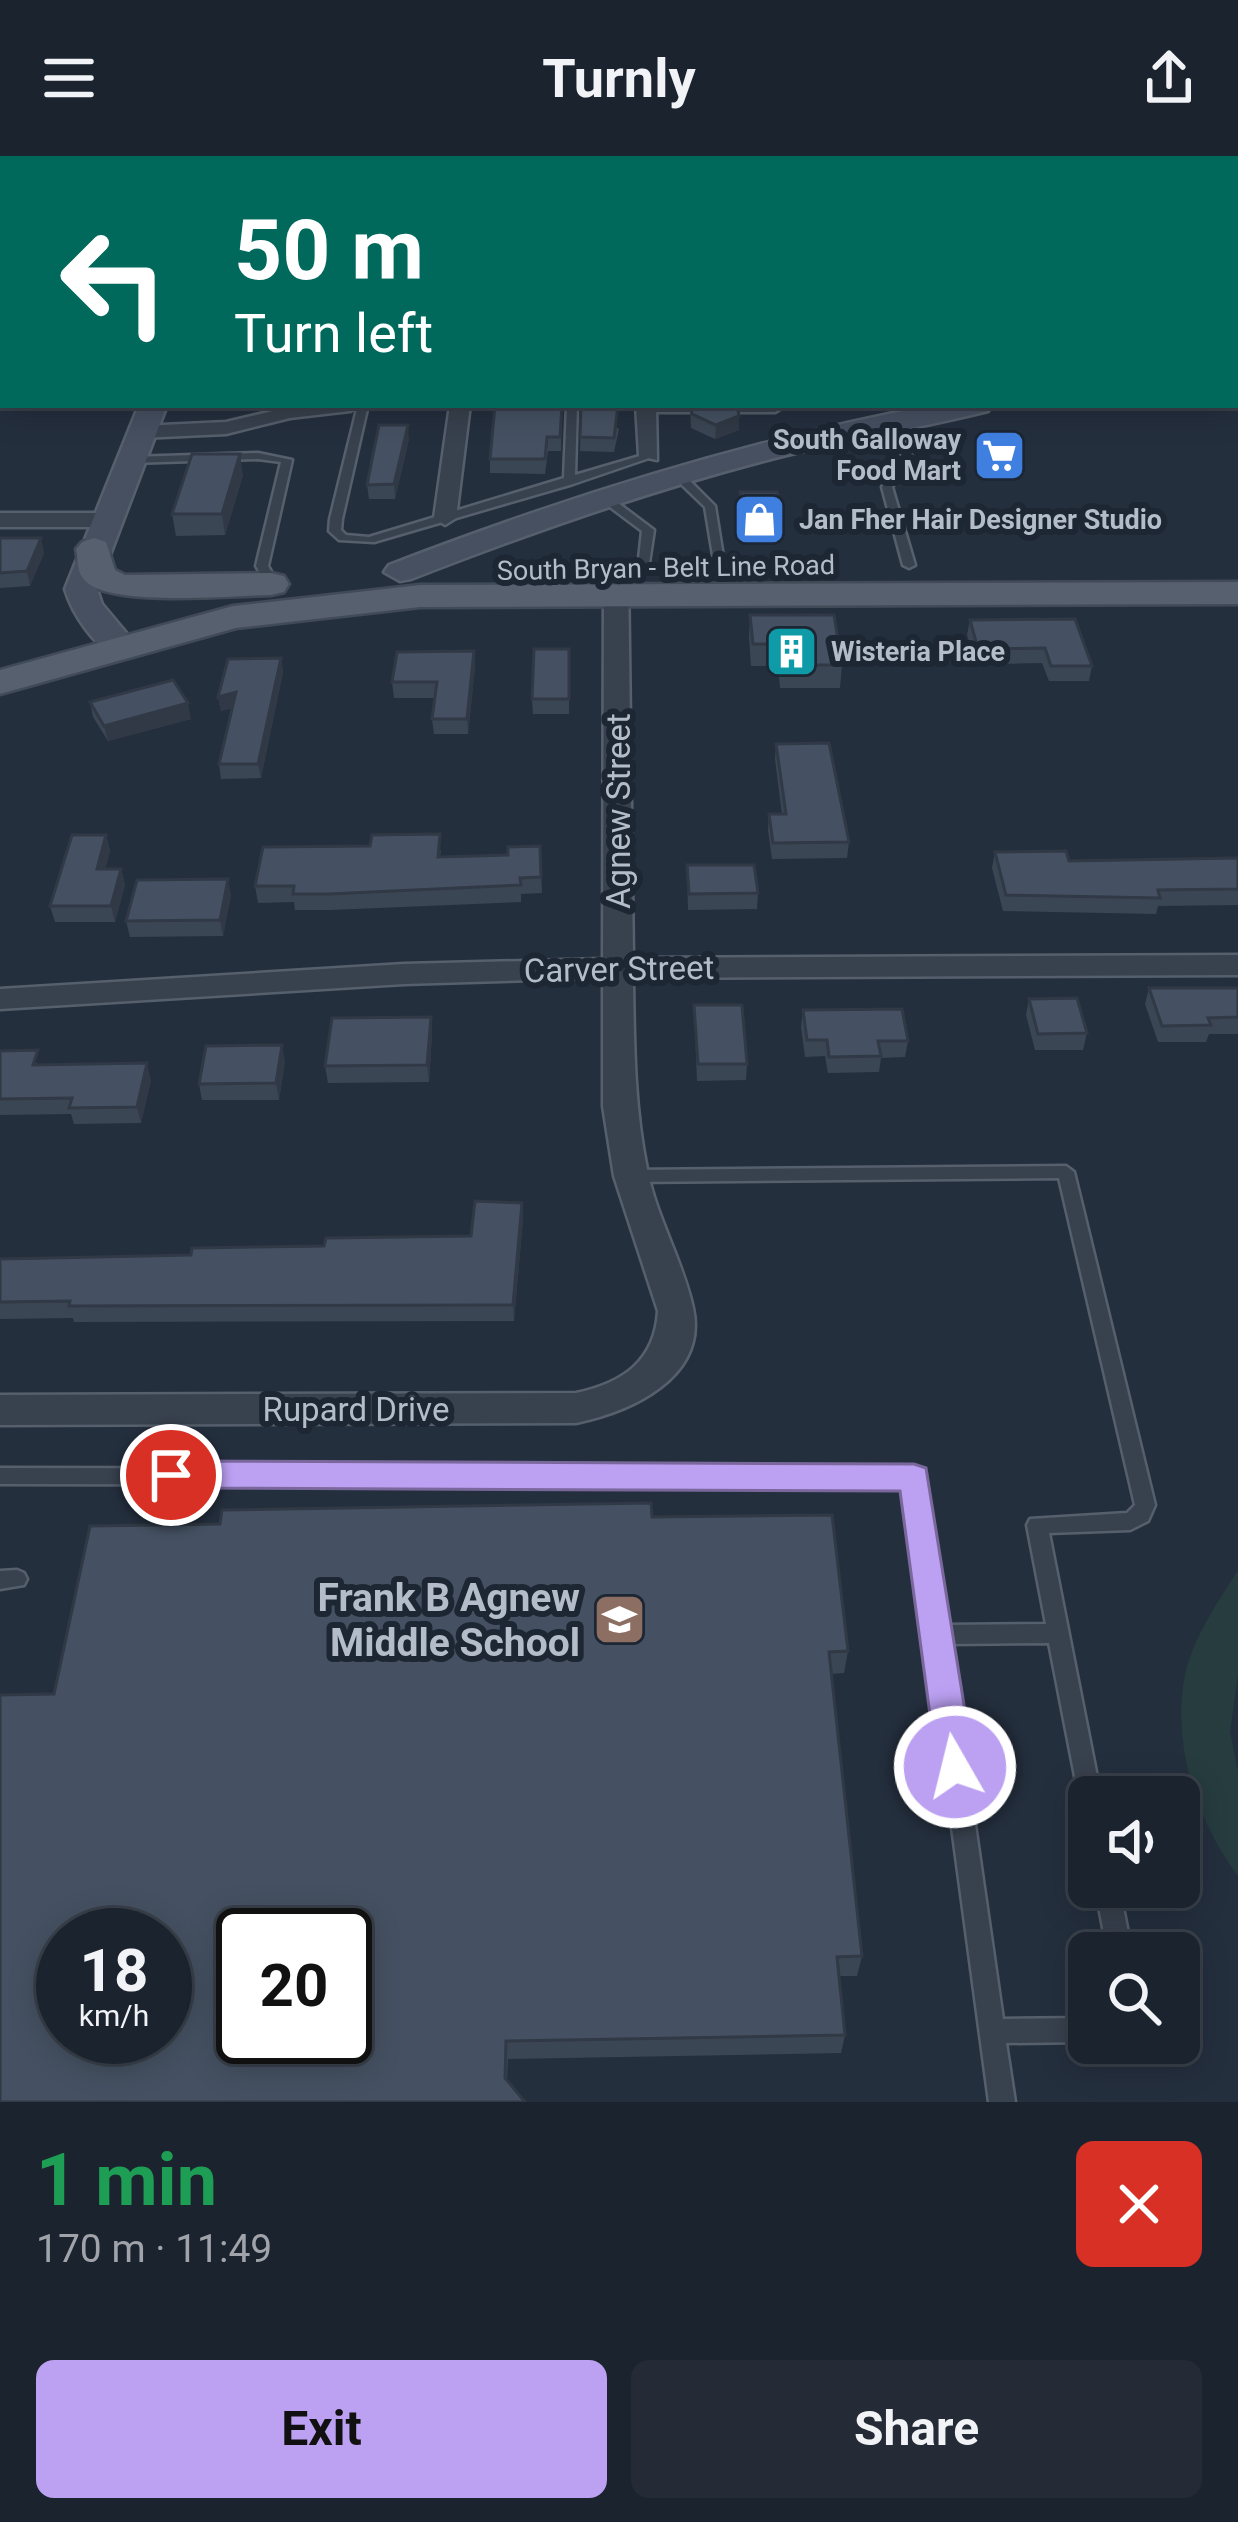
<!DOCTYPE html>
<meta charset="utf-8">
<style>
body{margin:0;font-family:Roboto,sans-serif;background:#242b36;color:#f1f3f6;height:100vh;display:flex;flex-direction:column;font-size:45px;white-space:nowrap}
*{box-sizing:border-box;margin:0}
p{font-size:39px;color:#a0a4aa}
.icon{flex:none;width:66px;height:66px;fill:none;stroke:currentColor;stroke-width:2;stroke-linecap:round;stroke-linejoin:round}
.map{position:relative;height:1946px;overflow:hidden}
.sheet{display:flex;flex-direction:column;background:#1b232e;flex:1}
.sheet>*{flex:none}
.banner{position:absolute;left:0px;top:0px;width:1239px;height:252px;box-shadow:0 6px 30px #0003,0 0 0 3px #39404a;background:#00695c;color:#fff;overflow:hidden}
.tools{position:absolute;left:1068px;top:1620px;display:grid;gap:24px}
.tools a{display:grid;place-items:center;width:132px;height:132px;border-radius:18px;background:#1b232e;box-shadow:0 6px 30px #0003,0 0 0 3px #39404a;font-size:60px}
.speed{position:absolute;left:36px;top:1752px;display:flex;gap:24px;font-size:60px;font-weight:700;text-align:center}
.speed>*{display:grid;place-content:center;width:156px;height:156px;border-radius:50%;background:#1b232e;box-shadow:0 6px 30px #0003,0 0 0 3px #39404a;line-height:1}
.speed small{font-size:30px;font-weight:400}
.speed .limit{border:6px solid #111;border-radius:18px;background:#fff;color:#111}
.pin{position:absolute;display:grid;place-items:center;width:102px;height:102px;color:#fff;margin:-51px;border:6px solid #fff;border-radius:50%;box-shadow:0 3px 12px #0007}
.me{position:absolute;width:132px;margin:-66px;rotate:352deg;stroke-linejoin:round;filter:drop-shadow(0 0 9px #0008)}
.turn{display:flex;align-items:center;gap:42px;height:252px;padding:0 36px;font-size:54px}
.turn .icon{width:156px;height:156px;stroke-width:2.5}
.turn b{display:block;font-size:84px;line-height:102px}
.round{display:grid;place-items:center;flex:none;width:126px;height:126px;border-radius:18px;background:#242b36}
.overview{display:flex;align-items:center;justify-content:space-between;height:204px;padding:0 36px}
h1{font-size:72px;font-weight:700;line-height:90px;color:#1e9e55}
.action{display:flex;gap:24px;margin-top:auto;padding:24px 36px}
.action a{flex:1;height:138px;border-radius:18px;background:#bca0f2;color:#111;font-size:48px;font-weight:700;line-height:138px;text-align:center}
.action a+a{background:#242b36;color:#f1f3f6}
header{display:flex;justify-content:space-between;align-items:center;height:156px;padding:0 36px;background:#1b232e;font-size:54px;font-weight:700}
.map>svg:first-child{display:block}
.green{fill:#263c3f}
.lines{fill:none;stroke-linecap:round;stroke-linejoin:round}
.lane-casing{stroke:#565f6c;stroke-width:5}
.street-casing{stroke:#565f6c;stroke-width:5}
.secondary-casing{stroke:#565f6c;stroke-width:5}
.primary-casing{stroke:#414a57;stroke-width:5}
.lane{fill:#38414e;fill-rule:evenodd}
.street{fill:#38414e;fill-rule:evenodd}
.secondary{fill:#465061;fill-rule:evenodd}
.primary{fill:#56606e;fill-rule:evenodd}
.wall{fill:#3b4654}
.shaded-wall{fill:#303945}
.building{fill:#455162;stroke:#303945;stroke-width:3;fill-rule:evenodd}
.route{fill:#bca0f2;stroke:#7a689d;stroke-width:3}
.labels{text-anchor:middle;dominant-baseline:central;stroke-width:12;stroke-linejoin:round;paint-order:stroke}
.far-poi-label{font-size:27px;font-weight:bold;fill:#b4bcc9;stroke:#1d2633;text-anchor:start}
.far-street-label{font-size:27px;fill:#b4bcc9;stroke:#1d2633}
.street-label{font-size:33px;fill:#b4bcc9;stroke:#1d2633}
.near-poi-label{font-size:39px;font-weight:bold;fill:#b4bcc9;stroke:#1d2633;text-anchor:end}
</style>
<header><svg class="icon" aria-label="menu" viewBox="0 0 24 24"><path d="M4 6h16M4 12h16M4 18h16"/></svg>Turnly<svg class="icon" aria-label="share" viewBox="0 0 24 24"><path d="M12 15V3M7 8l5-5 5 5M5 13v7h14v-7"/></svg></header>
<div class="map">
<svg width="1238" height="1946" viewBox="0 0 1238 1946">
<rect width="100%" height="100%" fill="#242f3e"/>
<path class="green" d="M1238,1414V1519L1230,1576L1238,1615V1720C1197,1665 1173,1593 1184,1524C1191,1484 1217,1448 1238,1414Z"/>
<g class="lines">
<defs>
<g id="lane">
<path d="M358,249H368L342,363L341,374L346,379L369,381L564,322L567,249H577L575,319L650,297L655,300L573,328L374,386L339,384L329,375L330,363Z"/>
<path d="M779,249L780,253L775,256H646L641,253L646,250Z"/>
<path d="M884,265L912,293L910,305L892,331L915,409L909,412L903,409L882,331L900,305L902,293L879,268Z"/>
<path d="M258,297L292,304L268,410L278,428L272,432L268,430L256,410L281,306L258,303L131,307L126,304L131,301Z"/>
<path d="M677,320H685L715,350L725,413L715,411L705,351L677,324Z"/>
<path d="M602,341H610L654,374L648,414L638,412L642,375L602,345Z"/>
<path d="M1066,1010L1074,1016L1155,1349L1148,1365L1130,1374L1049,1377L1101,1641H1089V1651L1082,1649L1079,1641L1049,1487L949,1488L1003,1863L1089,1862V1886L1006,1887L1015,1946H989L906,1330L0,1328V1312L915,1314L922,1316L925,1322L946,1469L1046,1468L1027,1369L1030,1363L1127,1357L1135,1349L1059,1022L631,1026L623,1020L631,1014Z"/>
<path d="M17,1414L24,1417L27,1423L24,1429L0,1433V1415Z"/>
<path d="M1095,1731H1119L1132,1797H1108Z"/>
</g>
<g id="street">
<path d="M820,0H836L837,3H821Z"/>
<path d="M1202,0H1218L1220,3H1204Z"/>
<rect x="1236" y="6" width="2" height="10"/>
<path d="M1236,35L1238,36V47L1236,46Z"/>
<rect x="0" y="212" width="3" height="12"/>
<path d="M298,249H360L350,255L290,262L226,278L141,282L131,276L141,270L226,266Z"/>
<path d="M450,249H470L456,362L445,369L434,362Z"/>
<path d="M636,249H656L657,304L639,300Z"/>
<path d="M0,357H107L118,364L107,371H0Z"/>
<path d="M616,405L628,412L633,802L1238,799V819L633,822C634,887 634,949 647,1013C656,1061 683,1105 693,1152C708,1222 630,1256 576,1267L0,1269V1239L576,1237C623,1227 655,1205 658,1155L614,1020L603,950V822L404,828L0,853V833L404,808L603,803L604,412Z"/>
</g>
<g id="secondary">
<path d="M245,0H267L244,3Z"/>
<rect x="1236" y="210" width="2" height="16"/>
<path d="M139,249H167L97,433L102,448L138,491L121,501C96,495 72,457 65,433Z"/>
<path d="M934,249H992L988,255C916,273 843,284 771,303C648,335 529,377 411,423L400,425L384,416L389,409C566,341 748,284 934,249Z"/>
</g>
<g id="primary">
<path d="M94,382L106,386L115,414L125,419L271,417L284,420L289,428L284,436L271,439C235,439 100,453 82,421C77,414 78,402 76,393L82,386Z"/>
<path d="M1238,426V448L420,451L236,472L0,538V514L233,450L420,429Z"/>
</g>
</defs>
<use href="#lane" class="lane-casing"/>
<use href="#street" class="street-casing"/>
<use href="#secondary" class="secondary-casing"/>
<use href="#primary" class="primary-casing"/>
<use href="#lane" class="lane"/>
<use href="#street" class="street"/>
<use href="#secondary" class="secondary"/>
<use href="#primary" class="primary"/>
</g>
<g class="wall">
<path d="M870,0H1176L1178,3H871Z"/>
<path d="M562,249L561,295H548L545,318L490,317V303Z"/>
<path d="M581,249L619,273L614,296L580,295Z"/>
<path d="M690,249L739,260V274L715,283L691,272Z"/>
<path d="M409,283L395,343H369L367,329Z"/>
<path d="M243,319L225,379L176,380L172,358Z"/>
<path d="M740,336L782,364L781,379H744L740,350Z"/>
<path d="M0,382L44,397L30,430L0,432Z"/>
<path d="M750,459L842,509L840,532H780L778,510H751L749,481Z"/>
<path d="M970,464L1092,510L1089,525H1049L1042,507L976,508L967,479Z"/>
<path d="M569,493V558H533L532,543Z"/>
<path d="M474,495L475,511L468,578H434L432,563L435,542H394L392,526Z"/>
<path d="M281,502L283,516L261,622L221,623L219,608L232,552L221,555L218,541Z"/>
<path d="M90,546L191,563L108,585L93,561Z"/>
<path d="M776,588L849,686L847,702L772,703L768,674L769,658H782L775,603Z"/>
<path d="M106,679L110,695L105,713H121L125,729L115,766H55L50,750Z"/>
<path d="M370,690L441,694L440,701L508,699L540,690L542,737L521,738V746L331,754H295L294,746L258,747L255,730Z"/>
<path d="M995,696L1069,705L1238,702V749L1158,750L1156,758L1003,755L992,712Z"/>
<path d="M687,709L758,737L757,753L688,754Z"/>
<path d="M231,739L223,780L130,781L126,765Z"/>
<path d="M1149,832H1238V878H1209L1206,886H1158L1145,848Z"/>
<path d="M1029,843L1087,877L1083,894H1035L1026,859Z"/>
<path d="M694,849L747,908L746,924L697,925Z"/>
<path d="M803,854L908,885L905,901L881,902L879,916L828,917L825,900L805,901L801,871Z"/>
<path d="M431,861L432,877L429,926L328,927L325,910Z"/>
<path d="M0,895L42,909L151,924L141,967L74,968L71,958L0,959Z"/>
<path d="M285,905L279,944H202L199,928Z"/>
<path d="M522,1047L523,1063L514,1165L74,1166L73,1162L0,1163V1103L191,1099L471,1080Z"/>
<path d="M652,1361L848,1495L844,1517L831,1518L862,1800L857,1820H839L845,1879L841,1897L508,1903L507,1925L54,1538Z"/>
</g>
<g class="shaded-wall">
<path d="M739,260V274L715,283L716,269Z"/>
<path d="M408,269L409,283L395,343L394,328Z"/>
<path d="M240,298L243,319L225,379L222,358Z"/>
<path d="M41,382L44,397L30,430L27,415Z"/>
<path d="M474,495L475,511L468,578L467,563Z"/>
<path d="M281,502L283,516L261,622L258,608Z"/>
<path d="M236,536L238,550L221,555L218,541Z"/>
<path d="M188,547L191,563L108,585L104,570Z"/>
<path d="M106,679L110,695L101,729L97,713Z"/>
<path d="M121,713L125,729L115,766L111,750Z"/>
<path d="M228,723L231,739L223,780L220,764Z"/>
<path d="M431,861L432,877L429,926L427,909Z"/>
<path d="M282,889L285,905L279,944L276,927Z"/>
<path d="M147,907L151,924L141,967L137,951Z"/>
<path d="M522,1047L523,1063L514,1165L513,1149Z"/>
</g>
<g class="building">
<path d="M281,0H790L791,3H280Z"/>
<path d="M961,0H1176L1178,3H962Z"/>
<path d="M3,64V99L0,103V68Z"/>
<rect x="1236" y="125" width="2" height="40"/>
<path d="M495,249H562L560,281H547L545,303H490Z"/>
<path d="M581,249H618L614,282L580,281Z"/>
<path d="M690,249H737L739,260L716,269L692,258Z"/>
<path d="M379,269H408L394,328L367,329Z"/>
<path d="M192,298H240L222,358H172Z"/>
<path d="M740,336H777L782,364H745Z"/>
<path d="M0,382H41L27,415L0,417Z"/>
<path d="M750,459H834L842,509H782L779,488H753Z"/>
<path d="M1075,463L1092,510H1051L1045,492L978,493L970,464Z"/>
<path d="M534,493H569V543H532Z"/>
<path d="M474,495L467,563H432L437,526H392L397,496Z"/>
<path d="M281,502L258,608H219L236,536L218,541L228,503Z"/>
<path d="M173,524L188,547L104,570L90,546Z"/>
<path d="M829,587L849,686L773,687L769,658H786L776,588Z"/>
<path d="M440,678L438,701L508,699V691L540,690L541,721L520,722L521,729L329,738H293L294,730H255L263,691L370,690L372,679Z"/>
<path d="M72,679H106L97,713H121L111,750H50Z"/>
<path d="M1066,695L1069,705L1238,702V733L1158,734L1160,742L1006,739L995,696Z"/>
<path d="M687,709H754L758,737L689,738Z"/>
<path d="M228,723L220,764L126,765L137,724Z"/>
<path d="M1149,832H1238V861L1208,862L1211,869L1162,870Z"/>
<path d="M1077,842L1087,877L1038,878L1029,843Z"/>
<path d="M694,849H742L747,908H698Z"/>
<path d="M902,853L908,885H878L881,900L829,901L827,884H807L803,854Z"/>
<path d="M431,861L427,909L325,910L332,862Z"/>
<path d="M282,889L276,927L199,928L206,890Z"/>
<path d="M38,894L33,909L147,907L137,951L69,952L72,942L0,943V895Z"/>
<path d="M475,1045L522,1047L513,1149L69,1150L70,1145L0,1146V1103L191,1099L192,1092L324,1090L326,1082L471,1080Z"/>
<path d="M651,1347L652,1361L832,1359L848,1495L829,1496L862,1800L837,1801L845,1879L506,1885L505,1922L525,1946H0V1539L54,1538L90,1370L220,1368L222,1354ZM63,1779H165V1881H63ZM243,1779H345V1881H243Z"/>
</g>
<path class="route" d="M171,1305L914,1308L926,1312L974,1611L968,1624L955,1629L942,1624L937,1611L900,1335L171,1332L159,1328L155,1319L159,1309Z"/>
<defs>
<symbol id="supermarket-square" viewBox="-11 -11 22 22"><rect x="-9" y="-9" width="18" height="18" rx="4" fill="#3f7fe0" stroke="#1d2633"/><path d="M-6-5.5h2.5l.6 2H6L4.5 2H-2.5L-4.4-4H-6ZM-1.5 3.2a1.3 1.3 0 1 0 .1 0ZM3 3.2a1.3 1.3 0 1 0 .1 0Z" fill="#fff"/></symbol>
<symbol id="shop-square" viewBox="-11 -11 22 22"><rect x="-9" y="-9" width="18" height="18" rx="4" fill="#3f7fe0" stroke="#1d2633"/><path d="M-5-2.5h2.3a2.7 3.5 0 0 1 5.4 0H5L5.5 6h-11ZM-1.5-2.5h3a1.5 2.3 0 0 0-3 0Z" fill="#fff"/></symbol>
<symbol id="building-square" viewBox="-11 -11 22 22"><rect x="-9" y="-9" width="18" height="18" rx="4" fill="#0f9aa8" stroke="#1d2633"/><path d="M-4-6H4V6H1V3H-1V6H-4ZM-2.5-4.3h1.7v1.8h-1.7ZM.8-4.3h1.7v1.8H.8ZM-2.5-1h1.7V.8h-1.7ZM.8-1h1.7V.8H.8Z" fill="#fff"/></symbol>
<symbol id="school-square" viewBox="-11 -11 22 22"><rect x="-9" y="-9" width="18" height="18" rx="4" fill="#8d6e63" stroke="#1d2633"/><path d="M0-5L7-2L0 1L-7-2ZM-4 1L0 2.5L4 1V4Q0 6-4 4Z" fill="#fff"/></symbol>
</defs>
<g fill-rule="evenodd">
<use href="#supermarket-square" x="970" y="270" width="59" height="59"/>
<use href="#shop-square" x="730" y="334" width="59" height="59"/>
<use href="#building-square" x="762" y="466" width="59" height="59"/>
<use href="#school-square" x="590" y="1434" width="59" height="59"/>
</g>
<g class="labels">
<g class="far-poi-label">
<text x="961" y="284" text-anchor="end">South Galloway<tspan x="961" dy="31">Food Mart</tspan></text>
<text x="799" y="364">Jan Fher Hair Designer Studio</text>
<text x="831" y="496">Wisteria Place</text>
</g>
<g class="far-street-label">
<text transform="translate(666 412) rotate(-1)">South Bryan - Belt Line Road</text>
</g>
<g class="street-label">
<text transform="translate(618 655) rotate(-90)">Agnew Street</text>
<text transform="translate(619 813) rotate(-1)">Carver Street</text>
<text x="356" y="1253">Rupard Drive</text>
</g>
<g class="near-poi-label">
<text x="580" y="1442">Frank B Agnew<tspan x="580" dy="45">Middle School</tspan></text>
</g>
</g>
</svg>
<div class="tools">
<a><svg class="icon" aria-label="sound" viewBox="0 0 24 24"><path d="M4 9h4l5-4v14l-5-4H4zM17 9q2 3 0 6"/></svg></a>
<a><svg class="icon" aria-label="search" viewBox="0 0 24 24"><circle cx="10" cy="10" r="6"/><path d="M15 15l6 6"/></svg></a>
</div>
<div class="speed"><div>18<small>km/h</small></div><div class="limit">20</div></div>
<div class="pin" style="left:171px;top:1319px;background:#d93025"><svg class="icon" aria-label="arrive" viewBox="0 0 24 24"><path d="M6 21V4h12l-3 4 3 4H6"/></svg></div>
<svg class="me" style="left:955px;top:1611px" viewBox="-20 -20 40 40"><circle r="17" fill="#bca0f2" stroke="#fff" stroke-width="3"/><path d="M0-11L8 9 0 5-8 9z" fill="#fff"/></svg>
<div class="banner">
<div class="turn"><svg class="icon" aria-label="left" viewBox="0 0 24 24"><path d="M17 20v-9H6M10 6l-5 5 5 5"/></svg><div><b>50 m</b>Turn left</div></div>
</div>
</div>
<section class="sheet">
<div class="overview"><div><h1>1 min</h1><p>170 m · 11:49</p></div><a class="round" style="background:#d93025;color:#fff"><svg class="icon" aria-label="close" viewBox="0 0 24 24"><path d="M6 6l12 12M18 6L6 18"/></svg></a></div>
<div class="action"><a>Exit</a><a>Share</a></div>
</section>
